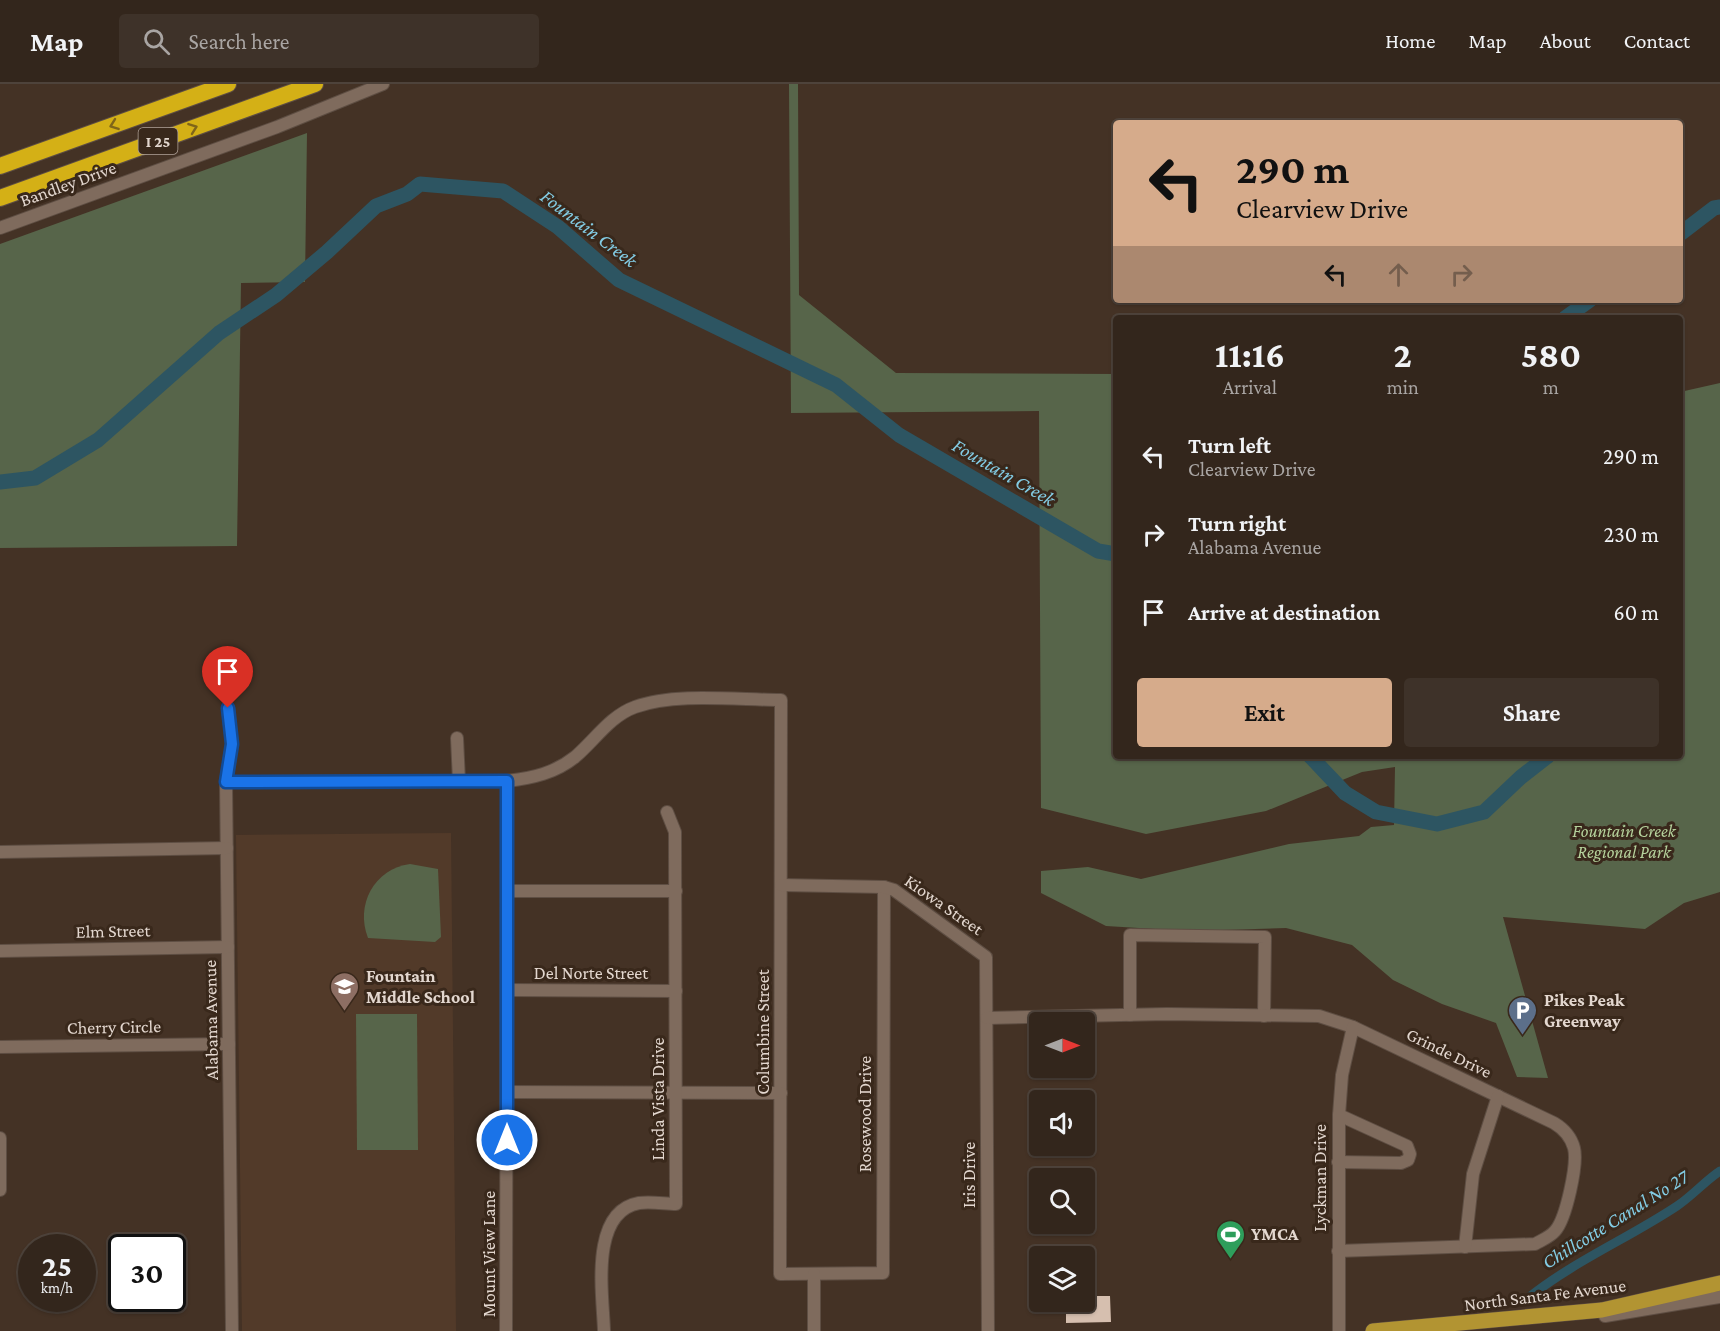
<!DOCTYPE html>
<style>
body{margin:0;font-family:"Crimson Pro",serif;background:#3e3229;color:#f1f3f6;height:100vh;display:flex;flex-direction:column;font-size:22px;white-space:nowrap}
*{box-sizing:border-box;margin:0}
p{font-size:20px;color:#a9a5a3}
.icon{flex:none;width:33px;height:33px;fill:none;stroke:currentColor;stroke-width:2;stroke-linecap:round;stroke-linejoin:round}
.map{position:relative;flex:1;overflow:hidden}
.sheet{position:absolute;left:1113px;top:231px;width:570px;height:444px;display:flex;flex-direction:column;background:#33261c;border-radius:6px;box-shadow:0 2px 4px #0004,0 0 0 2px #4e433b}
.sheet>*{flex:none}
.hud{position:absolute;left:1113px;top:36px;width:570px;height:183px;border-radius:6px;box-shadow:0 2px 4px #0004,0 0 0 2px #4e433b;background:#d6ab8b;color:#111;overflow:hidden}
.needle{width:39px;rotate:90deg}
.fabs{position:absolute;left:1029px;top:928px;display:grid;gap:12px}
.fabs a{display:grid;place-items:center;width:66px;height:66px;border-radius:6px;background:#33261c;box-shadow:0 2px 4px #0004,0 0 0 2px #4e433b;font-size:30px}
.speed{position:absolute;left:18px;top:1150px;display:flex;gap:12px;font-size:30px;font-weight:700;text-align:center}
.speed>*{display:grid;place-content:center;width:78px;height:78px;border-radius:50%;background:#33261c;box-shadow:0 2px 4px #0004,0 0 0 2px #4e433b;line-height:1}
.speed small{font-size:15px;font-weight:400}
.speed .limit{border:3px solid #111;border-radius:9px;background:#fff;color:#111}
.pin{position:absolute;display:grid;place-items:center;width:51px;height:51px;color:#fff;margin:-62px -26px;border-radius:50% 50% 50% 0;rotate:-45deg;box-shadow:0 0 6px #0007}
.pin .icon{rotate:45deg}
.me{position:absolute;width:66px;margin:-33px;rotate:0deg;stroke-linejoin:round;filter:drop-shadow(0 0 4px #0008)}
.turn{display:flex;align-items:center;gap:21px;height:126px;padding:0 24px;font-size:27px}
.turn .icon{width:78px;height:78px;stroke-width:2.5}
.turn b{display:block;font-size:42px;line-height:51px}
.lanes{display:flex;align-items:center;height:57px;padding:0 24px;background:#0003;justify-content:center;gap:30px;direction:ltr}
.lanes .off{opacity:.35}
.eta{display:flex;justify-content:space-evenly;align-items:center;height:102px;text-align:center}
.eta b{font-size:36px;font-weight:700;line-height:42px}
.action{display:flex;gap:12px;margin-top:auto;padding:12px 24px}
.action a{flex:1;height:69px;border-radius:6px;background:#d6ab8b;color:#111;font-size:24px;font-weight:700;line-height:69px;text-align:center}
.action a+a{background:#3e3229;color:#f1f3f6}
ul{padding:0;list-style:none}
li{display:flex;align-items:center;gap:18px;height:78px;padding:0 24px}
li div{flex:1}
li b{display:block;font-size:22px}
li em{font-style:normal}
header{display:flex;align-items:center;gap:36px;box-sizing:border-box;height:84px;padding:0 30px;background:#33261c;border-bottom:2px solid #4e433b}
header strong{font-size:28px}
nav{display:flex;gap:33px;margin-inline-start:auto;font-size:21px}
.search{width:420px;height:54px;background:#3e3229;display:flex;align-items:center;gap:15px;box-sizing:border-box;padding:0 21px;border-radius:6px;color:#a9a5a3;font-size:22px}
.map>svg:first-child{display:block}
.built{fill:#523a29}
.green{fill:#57654a}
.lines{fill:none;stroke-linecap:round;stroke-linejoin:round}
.canal{stroke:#2d5562;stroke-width:9}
.river{stroke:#2d5562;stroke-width:15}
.building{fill:#d6bfaf}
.minor-casing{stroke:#5e4e43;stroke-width:14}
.major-casing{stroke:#5e4e43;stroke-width:16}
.highway-casing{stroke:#5e4e43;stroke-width:18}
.minor{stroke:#7f6b5d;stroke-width:12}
.major{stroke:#b29432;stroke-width:15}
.highway{stroke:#d4b016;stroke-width:16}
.oneway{stroke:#7f6519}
.route-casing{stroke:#114b97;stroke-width:15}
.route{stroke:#1a73e8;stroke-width:10}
.labels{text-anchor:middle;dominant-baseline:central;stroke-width:6;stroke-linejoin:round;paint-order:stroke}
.shield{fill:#39281b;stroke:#b0a299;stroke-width:1.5}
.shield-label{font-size:16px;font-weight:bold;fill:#e3d7cf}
.street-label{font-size:18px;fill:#e3d7cf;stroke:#39281b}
.park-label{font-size:18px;font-style:italic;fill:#b5d29c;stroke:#39281b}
.poi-label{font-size:18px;font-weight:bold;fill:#e3d7cf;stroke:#39281b;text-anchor:start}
.water-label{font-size:20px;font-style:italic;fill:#83cce4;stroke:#39281b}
</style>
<header>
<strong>Map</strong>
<div class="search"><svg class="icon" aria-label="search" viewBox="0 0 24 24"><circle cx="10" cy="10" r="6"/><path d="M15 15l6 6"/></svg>Search here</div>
<nav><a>Home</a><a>Map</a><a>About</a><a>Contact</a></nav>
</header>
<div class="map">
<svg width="1720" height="1247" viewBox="0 0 1720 1247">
<rect width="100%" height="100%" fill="#443225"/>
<path class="built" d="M451,749L456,1247H242L236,751Z"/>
<g class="green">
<path d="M789,0H798L799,211L896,289L1116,290V672H1680V308L1720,299V808L1684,819L1645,845L1503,833L1548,994L1517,993L1496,939L1442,920L1393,896L1352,861L1286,844L1188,847L1106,842L1041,809V787L1088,783L1141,795L1289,760L1359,752L1371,743L1394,741L1395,683L1362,688L1266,727L1146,750L1041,724L1039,327L791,329Z"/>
<path d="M307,49L305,198L241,199L237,462L0,464V160Z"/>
<path d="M410,780L438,785L441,853L435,858L368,854C355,821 374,785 410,780Z"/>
<path d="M356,930H417L418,1066H357Z"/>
</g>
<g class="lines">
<path class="canal" d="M1528,1214C1574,1177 1629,1154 1677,1122C1692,1112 1705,1097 1720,1087"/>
<g class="river">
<path d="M1680,150L1714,124L1720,123"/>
<path d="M1565,234L1590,216"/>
<path d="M0,398L35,394L98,356L219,249L276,211L327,168L376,122L407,110L420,100L503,107L558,143L619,196L836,301L899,351L1098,467L1116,470"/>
<path d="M1310,672L1345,709L1376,728L1437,740L1484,728L1521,693L1548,672"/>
</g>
</g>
<path class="building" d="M1084,1212H1110L1111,1238L1066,1239V1218H1084Z"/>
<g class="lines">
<defs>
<g id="minor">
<path d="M0,144L277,43L383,0"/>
<path d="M228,624L232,660L226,698L232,1247"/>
<path d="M457,654L459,697"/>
<path d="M226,698L507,697C533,694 555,689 575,673C595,656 610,632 635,623C675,608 738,616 781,616L780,1190L883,1189L884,803"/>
<path d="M0,768L227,764"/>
<path d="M781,801L884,803L894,806L986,873L988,1247"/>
<path d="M507,807H676"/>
<path d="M0,867L228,863"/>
<path d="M507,906L676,907"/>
<path d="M1130,931V851L1265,853L1264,932"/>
<path d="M987,934L1167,930L1319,932L1353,943L1554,1039C1564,1045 1571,1053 1574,1064C1578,1080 1566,1135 1555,1147C1550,1153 1542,1156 1535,1160L1338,1167"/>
<path d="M0,963L229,960"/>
<path d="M507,1008L781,1009"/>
<path d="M0,1054V1106"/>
<path d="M1338,1078L1401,1079L1408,1076L1410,1070L1407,1062L1339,1031"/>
<path d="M1465,1163L1473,1090L1498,1012"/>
<path d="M814,1190V1247"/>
<path d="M1605,1232L1720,1213"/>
<path d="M506,1247L507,697"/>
<path d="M604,1247C603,1211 589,1128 639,1119C651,1117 665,1120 676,1120L675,748L667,728"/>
<path d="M1339,1247V1031L1342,991L1353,943"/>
</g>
<path id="major" d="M1373,1247L1602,1226L1720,1199"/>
<g id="highway">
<path d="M0,82L228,0"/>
<path d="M0,114L315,0"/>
</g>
</defs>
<use href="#minor" class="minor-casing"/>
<use href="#major" class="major-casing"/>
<use href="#highway" class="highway-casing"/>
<use href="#minor" class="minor"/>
<use href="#major" class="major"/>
<use href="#highway" class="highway"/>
</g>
<defs><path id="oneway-chevron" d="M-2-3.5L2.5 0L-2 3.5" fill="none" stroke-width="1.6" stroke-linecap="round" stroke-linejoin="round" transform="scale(1.5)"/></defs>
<g class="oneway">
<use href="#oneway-chevron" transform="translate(114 41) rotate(160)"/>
<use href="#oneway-chevron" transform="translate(193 44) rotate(-20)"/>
</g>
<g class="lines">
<defs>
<path id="route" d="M228,624L232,660L226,698L507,697V1056"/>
</defs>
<use href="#route" class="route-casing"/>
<use href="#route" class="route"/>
</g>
<defs>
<symbol id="school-pin" viewBox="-11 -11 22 30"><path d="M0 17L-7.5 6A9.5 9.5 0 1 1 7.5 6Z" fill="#8d6e63" stroke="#39281b"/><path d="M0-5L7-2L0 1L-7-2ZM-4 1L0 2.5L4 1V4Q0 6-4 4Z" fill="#fff"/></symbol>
<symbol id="parking-pin" viewBox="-11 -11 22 30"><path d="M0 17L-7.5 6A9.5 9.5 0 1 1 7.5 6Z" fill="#5c6f8a" stroke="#39281b"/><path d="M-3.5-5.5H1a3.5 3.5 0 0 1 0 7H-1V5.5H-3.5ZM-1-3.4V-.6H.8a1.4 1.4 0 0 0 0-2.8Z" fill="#fff"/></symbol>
<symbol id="stadium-pin" viewBox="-11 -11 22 30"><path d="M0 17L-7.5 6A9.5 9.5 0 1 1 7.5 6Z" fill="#2e9e5b" stroke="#39281b"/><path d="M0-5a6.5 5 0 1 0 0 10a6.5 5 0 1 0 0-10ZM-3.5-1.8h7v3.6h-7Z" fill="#fff"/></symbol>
</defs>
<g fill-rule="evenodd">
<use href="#school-pin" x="328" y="886" width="33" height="45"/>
<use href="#parking-pin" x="1506" y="910" width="33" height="45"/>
<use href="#stadium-pin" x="1214" y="1134" width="33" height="45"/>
</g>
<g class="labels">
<rect class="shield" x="138.5" y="44" width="39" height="26" rx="4.5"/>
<g class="shield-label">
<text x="158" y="57">I 25</text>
</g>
<g class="street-label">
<text transform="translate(68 100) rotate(-20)">Bandley Drive</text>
<text transform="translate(944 821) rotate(35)">Kiowa Street</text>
<text transform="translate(113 847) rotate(-1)">Elm Street</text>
<text x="591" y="889">Del Norte Street</text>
<text transform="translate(211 936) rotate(-91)">Alabama Avenue</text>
<text transform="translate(114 943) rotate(-1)">Cherry Circle</text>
<text transform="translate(763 948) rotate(-90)">Columbine Street</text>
<text transform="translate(1449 969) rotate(26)">Grinde Drive</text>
<text transform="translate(658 1015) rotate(-90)">Linda Vista Drive</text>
<text transform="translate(865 1030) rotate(-90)">Rosewood Drive</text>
<text transform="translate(969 1091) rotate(-90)">Iris Drive</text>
<text transform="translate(1320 1094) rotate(-90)">Lyckman Drive</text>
<text transform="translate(489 1170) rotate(-90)">Mount View Lane</text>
<text transform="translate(1545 1211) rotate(-7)">North Santa Fe Avenue</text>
</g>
<g class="park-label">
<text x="1624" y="747">Fountain Creek<tspan x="1624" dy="21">Regional Park</tspan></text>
</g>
<g class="poi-label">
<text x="366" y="892">Fountain<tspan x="366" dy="21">Middle School</tspan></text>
<text x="1544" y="916">Pikes Peak<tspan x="1544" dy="21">Greenway</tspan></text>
<text x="1251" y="1150">YMCA</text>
</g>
<g class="water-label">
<text transform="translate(589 144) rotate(37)">Fountain Creek</text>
<text transform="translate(1004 388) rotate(30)">Fountain Creek</text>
<text transform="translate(1615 1135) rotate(-32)">Chillcotte Canal No 27</text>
</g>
</g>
</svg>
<div class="fabs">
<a><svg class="needle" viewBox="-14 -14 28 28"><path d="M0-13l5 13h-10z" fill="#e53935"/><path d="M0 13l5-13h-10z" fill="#a9a5a3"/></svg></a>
<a><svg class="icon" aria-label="sound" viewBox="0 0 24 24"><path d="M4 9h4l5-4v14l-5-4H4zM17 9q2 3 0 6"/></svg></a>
<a><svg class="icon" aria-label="search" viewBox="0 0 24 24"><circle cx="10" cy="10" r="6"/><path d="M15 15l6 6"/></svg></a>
<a><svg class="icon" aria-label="layers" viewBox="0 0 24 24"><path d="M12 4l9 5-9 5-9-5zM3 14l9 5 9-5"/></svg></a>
</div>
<div class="speed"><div>25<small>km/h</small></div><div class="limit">30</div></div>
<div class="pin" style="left:228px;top:624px;background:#d93025"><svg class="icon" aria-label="arrive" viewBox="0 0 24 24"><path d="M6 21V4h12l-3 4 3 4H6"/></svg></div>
<svg class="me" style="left:507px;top:1056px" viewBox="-20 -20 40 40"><circle r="17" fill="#1a73e8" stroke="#fff" stroke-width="3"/><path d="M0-11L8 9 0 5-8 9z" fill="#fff"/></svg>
<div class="hud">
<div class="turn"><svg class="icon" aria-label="left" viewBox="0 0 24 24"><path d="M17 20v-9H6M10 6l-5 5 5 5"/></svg><div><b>290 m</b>Clearview Drive</div></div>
<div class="lanes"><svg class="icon" aria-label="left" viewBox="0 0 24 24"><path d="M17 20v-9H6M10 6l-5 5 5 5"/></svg><svg class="icon off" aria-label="ahead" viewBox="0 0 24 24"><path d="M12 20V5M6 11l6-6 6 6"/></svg><svg class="icon off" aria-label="right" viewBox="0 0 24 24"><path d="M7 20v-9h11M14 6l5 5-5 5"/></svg></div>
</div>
<section class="sheet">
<div class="eta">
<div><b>11:16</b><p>Arrival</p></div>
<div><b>2</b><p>min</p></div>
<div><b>580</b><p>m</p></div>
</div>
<ul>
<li><svg class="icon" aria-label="left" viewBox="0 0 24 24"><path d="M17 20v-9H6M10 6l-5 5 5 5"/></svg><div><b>Turn left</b><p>Clearview Drive</p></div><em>290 m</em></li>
<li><svg class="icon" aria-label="right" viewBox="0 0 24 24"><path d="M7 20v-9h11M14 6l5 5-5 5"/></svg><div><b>Turn right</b><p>Alabama Avenue</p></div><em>230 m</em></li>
<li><svg class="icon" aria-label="arrive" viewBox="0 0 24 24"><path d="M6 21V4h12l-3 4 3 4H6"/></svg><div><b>Arrive at destination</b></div><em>60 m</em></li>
</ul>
<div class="action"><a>Exit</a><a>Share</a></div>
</section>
</div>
